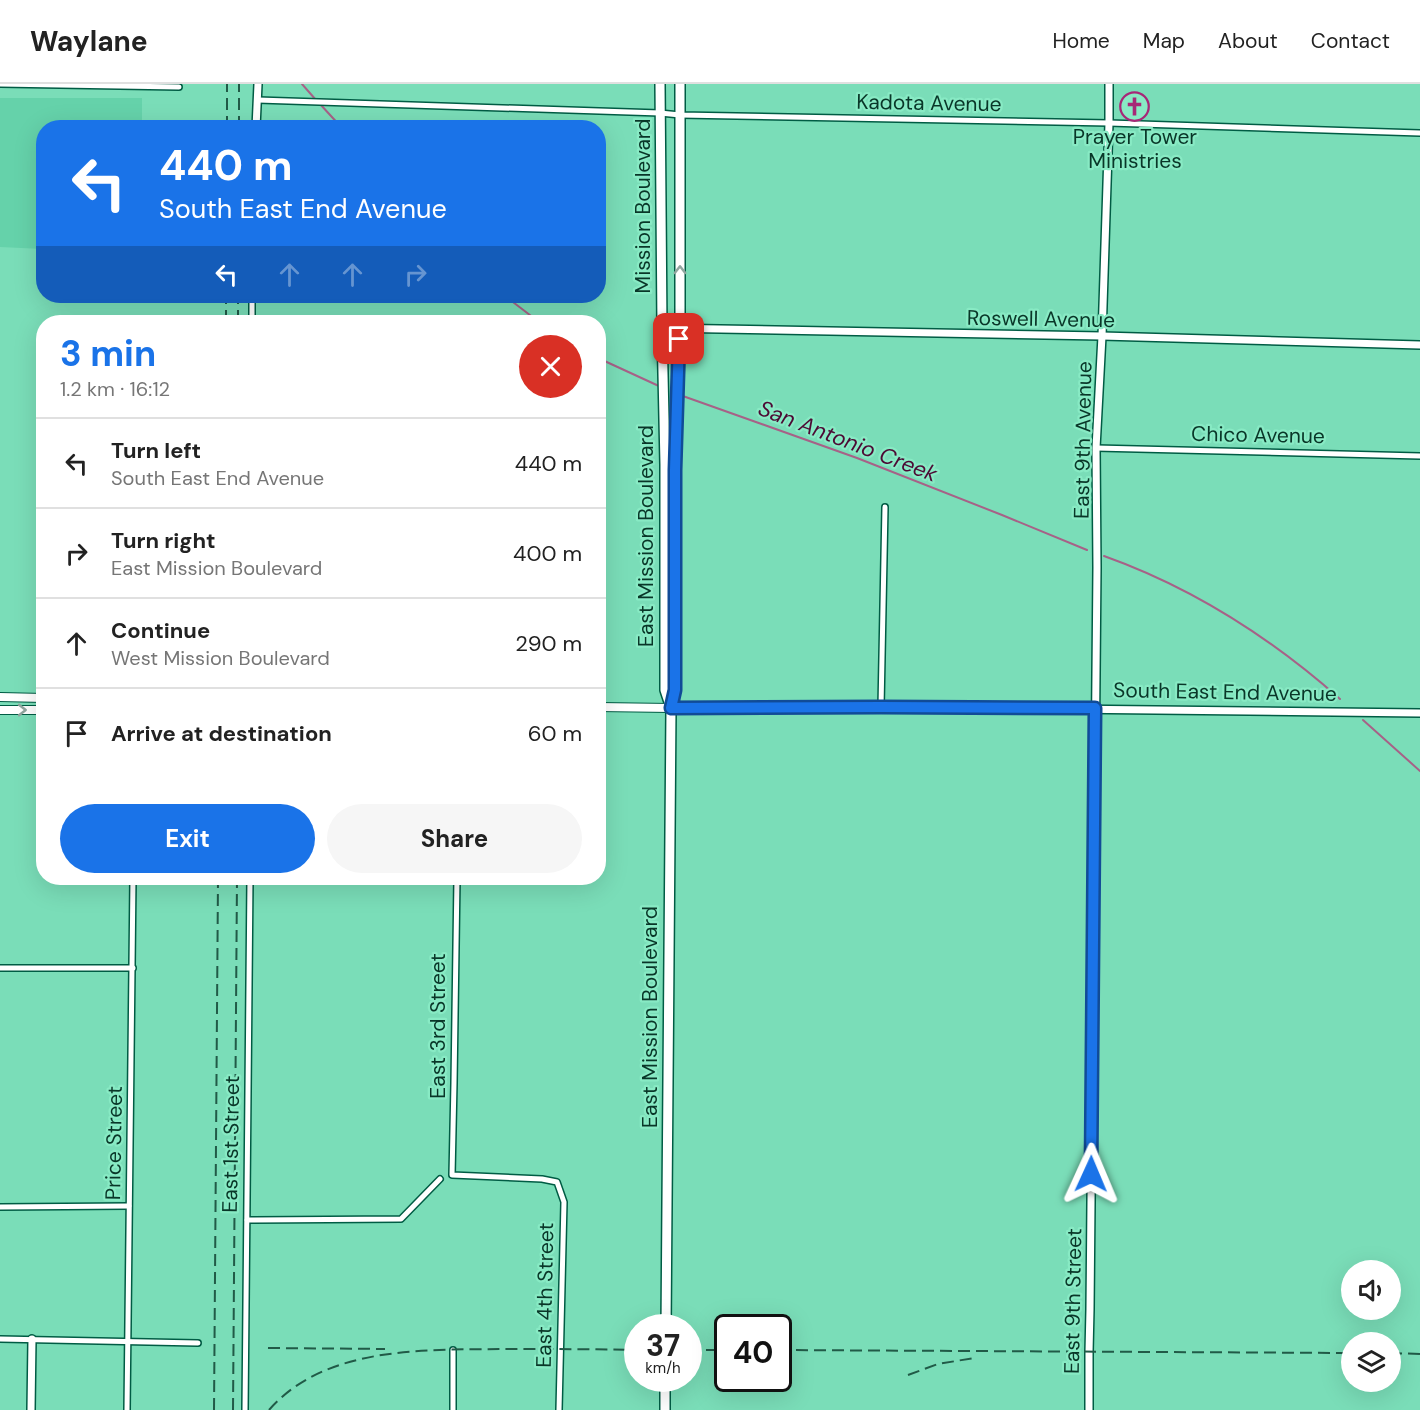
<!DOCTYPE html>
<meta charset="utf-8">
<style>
body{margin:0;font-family:"DM Sans",sans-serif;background:#f6f6f6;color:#222;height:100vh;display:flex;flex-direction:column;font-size:22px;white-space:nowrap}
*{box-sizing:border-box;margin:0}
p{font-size:20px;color:#767676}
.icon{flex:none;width:33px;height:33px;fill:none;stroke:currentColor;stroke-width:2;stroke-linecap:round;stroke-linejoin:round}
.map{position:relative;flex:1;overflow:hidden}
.drawer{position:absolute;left:36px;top:231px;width:570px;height:570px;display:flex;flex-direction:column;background:#fff;border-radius:24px;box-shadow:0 6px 24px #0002}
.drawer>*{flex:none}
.top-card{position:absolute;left:36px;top:36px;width:570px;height:183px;border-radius:24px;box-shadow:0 6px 24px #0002;background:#1a73e8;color:#fff;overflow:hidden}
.tools{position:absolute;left:1341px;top:1176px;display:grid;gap:12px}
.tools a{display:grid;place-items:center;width:60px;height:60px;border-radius:50%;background:#fff;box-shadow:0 6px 24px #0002;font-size:30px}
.speed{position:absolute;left:624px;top:1230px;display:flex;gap:12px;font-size:30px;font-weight:700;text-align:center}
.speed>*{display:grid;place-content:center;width:78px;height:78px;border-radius:50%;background:#fff;box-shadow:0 6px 24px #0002;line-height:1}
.speed small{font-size:15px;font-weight:400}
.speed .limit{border:3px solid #111;border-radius:9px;background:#fff;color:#111}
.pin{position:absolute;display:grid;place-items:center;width:51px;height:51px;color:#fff;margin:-26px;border-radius:12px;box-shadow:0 3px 9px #0006}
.me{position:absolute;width:66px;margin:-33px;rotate:1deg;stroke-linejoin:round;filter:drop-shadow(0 0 4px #0008)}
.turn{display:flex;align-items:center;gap:21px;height:126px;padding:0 24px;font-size:27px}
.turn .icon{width:78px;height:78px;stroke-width:2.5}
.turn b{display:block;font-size:42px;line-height:51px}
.lanes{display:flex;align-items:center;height:57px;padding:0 24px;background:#0003;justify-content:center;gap:30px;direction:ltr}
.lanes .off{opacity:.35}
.round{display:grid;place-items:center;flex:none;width:63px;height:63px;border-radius:32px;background:#f6f6f6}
.head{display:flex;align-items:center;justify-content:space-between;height:102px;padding:0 24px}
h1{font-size:36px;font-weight:700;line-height:45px;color:#1a73e8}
.primary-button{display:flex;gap:12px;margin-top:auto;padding:12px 24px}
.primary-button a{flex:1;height:69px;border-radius:36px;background:#1a73e8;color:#fff;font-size:24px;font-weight:700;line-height:69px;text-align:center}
.primary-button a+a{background:#f6f6f6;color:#222}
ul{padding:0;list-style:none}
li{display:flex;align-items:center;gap:18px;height:90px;padding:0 24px;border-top:2px solid #e0e0e0}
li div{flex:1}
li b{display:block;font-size:22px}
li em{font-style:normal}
header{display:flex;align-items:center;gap:36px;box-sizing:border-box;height:84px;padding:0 30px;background:#fff;border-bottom:2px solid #e0e0e0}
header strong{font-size:28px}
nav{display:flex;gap:33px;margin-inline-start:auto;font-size:21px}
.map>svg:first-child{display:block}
.built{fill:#65d2aa}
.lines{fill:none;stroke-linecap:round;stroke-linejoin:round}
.stream{stroke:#a76187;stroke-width:2}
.minor-casing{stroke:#005c44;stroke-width:8}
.tertiary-casing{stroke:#005c44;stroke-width:10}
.secondary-casing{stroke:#005c44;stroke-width:10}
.primary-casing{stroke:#005c44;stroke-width:12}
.minor{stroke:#fff;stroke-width:5}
.tertiary{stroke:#fff;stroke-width:7}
.secondary{stroke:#fff;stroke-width:8}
.primary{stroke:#fff;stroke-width:9}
.rail{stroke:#215a47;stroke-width:2;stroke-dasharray:12 6;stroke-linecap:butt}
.oneway{stroke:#90a59e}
.route-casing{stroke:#114b97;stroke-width:15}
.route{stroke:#1a73e8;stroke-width:10}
.labels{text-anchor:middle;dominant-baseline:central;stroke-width:4.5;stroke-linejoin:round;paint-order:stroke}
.street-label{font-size:21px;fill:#093628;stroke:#88eac4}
.poi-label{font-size:21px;fill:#093628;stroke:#88eac4}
.water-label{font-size:22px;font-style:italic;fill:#4c0a34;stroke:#88eac4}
</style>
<header>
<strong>Waylane</strong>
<nav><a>Home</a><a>Map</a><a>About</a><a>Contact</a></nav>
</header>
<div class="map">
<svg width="1420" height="1326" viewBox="0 0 1420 1326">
<rect width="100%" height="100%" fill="#7addb8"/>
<path class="built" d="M0,14H142V43L44,44L43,165L0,163Z"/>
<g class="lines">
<g class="stream">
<path d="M302,0L316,16"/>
<path d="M320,20L342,44"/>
<path d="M505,212L539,238"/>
<path d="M598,274L661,303"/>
<path d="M680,311L857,374L1002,431L1087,466"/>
<path d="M1104,472C1191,503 1271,554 1340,615"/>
<path d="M1363,636L1420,687"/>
</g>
<defs>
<g id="minor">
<path d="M0,0L179,3"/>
<path d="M258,16L660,29L680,31L1109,39L1420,49"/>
<path d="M252,238V212"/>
<path d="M1096,364L1420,372"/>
<path d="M881,623L885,423"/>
<path d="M457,794L454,999L452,1091L542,1095L557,1098L564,1118L559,1326"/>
<path d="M0,884H133"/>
<path d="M0,1123L129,1122"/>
<path d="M247,1136L401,1135L440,1095"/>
<path d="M0,1255L198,1259"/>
<path d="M453,1266V1326"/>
<path d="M127,1326L133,794"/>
<path d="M245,1326L250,794"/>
</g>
<g id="tertiary">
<path d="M256,44L258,0"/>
<path d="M662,244L1102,252L1420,261"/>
<path d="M671,624L881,623L1420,629"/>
<path d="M31,1326L32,1255"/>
<path d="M1089,1326V1268L1090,1225L1097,483L1096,364L1102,252L1109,39V0"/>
</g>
<g id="secondary">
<path d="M0,613L44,614"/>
<path d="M598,623L671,624"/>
<path d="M0,626H44"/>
</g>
<g id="primary">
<path d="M660,0L662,244L665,381V606L671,624"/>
<path d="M666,1244L671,624L675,606V378L680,244V0"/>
<path d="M665,1326V1294"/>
</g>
</defs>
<use href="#minor" class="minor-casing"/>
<use href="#tertiary" class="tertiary-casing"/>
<use href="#secondary" class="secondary-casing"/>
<use href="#primary" class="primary-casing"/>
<use href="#minor" class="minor"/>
<use href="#tertiary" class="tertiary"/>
<use href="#secondary" class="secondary"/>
<use href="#primary" class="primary"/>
<g class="rail">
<path d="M227,44V0"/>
<path d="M239,44V0"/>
<path d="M226,238V212"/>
<path d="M238,238V212"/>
<path d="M268,1264L385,1265"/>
<path d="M688,1266H728"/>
<path d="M778,1266L1352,1269"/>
<path d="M1390,1269L1420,1270"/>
<path d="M908,1291L938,1280L974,1274"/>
<path d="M214,1326L218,794"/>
<path d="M233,1326L237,794"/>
<path d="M269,1326C325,1262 423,1266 500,1265C546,1265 592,1265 638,1266"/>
</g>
</g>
<defs><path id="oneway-chevron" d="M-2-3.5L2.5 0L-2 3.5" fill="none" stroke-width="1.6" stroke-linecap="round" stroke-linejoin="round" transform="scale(1.5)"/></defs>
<g class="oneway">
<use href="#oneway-chevron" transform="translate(680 186) rotate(-90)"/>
<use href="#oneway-chevron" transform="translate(22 626)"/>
</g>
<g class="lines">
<defs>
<path id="route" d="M679,255L675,386V606L671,624L881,623L1095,624L1091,1090"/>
</defs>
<use href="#route" class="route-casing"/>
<use href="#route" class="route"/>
</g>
<defs>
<symbol id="church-ring" viewBox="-11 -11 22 22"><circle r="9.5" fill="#88eac4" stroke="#a72777" stroke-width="1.5"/><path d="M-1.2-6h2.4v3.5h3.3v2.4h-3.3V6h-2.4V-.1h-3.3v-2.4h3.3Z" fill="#a72777"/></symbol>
</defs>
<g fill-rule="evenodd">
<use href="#church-ring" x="1118" y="6" width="33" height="33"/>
</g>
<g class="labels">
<g class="street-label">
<text transform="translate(929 19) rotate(1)">Kadota Avenue</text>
<text transform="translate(643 122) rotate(-90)">Mission Boulevard</text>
<text transform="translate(1041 235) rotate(1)">Roswell Avenue</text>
<text transform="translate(1258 351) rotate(1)">Chico Avenue</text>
<text transform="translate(1083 356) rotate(-89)">East 9th Avenue</text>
<text transform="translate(646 452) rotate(-90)">East Mission Boulevard</text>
<text transform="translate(1225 608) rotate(1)">South East End Avenue</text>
<text transform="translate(650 933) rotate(-90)">East Mission Boulevard</text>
<text transform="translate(438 942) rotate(-90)">East 3rd Street</text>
<text transform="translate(114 1059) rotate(-89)">Price Street</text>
<text transform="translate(231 1060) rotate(-89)">East 1st Street</text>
<text transform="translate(545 1211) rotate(-89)">East 4th Street</text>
<text transform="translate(1073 1217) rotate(-89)">East 9th Street</text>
</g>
<g class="poi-label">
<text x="1135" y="53">Prayer Tower<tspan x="1135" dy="24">Ministries</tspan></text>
</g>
<g class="water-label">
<text transform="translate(848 357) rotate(21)">San Antonio Creek</text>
</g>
</g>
</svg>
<div class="tools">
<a><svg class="icon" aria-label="sound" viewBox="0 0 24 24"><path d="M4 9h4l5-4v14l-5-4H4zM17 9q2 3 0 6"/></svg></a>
<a><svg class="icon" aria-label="layers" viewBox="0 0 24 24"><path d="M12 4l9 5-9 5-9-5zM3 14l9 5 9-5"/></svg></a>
</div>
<div class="speed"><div>37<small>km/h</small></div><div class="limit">40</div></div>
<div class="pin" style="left:679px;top:255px;background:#d93025"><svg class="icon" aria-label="arrive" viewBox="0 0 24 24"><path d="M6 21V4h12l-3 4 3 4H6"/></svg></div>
<svg class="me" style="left:1091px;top:1090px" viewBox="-20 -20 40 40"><path d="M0-17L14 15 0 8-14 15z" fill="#1a73e8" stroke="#fff" stroke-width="4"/></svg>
<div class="top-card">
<div class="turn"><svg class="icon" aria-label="left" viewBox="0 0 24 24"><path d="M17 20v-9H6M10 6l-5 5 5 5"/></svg><div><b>440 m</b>South East End Avenue</div></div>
<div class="lanes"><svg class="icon" aria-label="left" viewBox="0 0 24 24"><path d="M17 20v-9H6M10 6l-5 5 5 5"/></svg><svg class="icon off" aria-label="ahead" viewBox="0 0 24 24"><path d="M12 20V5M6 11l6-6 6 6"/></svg><svg class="icon off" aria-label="ahead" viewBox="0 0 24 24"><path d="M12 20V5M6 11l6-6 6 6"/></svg><svg class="icon off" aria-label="right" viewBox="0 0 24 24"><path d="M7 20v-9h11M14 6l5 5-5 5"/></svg></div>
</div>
<section class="drawer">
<div class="head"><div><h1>3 min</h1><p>1.2 km · 16:12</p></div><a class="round" style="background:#d93025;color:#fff"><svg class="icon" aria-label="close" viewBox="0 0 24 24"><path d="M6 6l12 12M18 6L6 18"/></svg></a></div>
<ul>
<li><svg class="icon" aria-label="left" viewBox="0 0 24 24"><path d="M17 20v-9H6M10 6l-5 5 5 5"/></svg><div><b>Turn left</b><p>South East End Avenue</p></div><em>440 m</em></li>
<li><svg class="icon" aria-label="right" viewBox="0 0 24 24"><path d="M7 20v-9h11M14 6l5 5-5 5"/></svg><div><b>Turn right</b><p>East Mission Boulevard</p></div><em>400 m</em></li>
<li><svg class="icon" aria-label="ahead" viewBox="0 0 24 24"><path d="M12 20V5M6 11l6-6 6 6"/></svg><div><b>Continue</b><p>West Mission Boulevard</p></div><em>290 m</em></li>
<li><svg class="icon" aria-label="arrive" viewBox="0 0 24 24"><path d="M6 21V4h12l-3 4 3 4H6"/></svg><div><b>Arrive at destination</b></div><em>60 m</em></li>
</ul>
<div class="primary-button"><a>Exit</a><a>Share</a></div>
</section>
</div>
